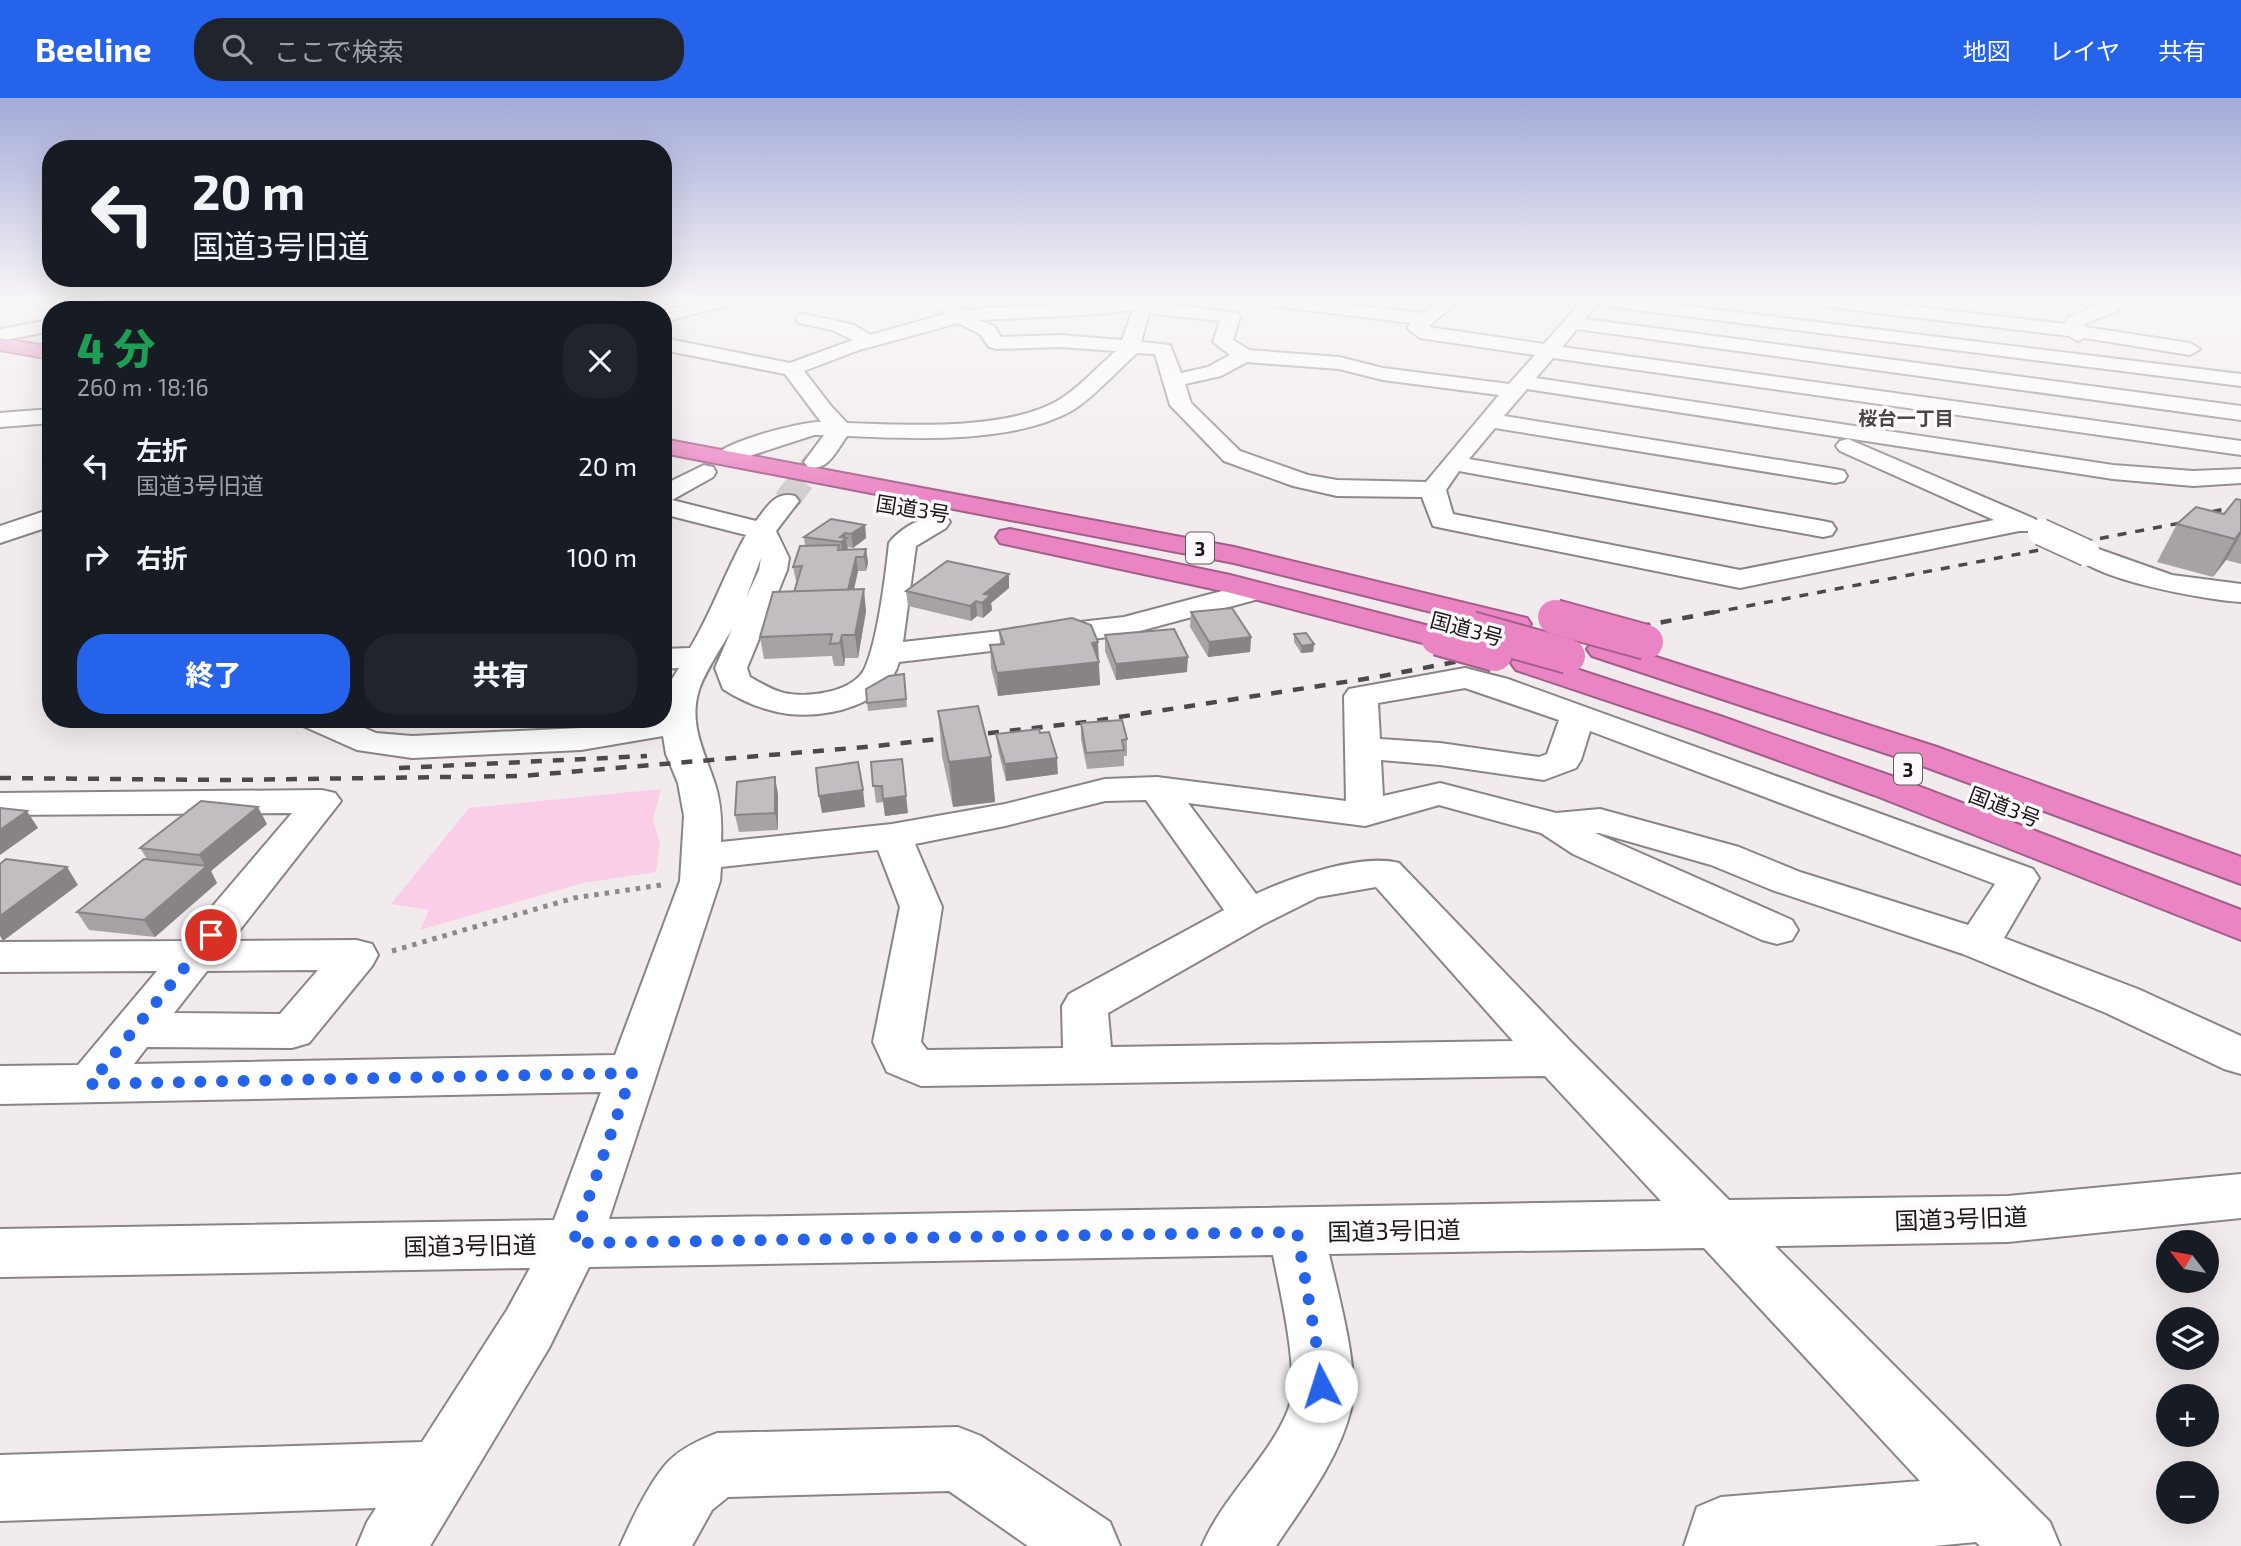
<!DOCTYPE html>
<html lang="ja">
<meta charset="utf-8">
<style>
body{margin:0;font-family:"Exo 2","Noto Sans JP",sans-serif;background:#20242c;color:#f1f3f6;height:100vh;display:flex;flex-direction:column;font-size:26px;white-space:nowrap}
*{box-sizing:border-box;margin:0}
p{font-size:23px;color:#9ea1a6}
.icon{flex:none;width:38px;height:38px;fill:none;stroke:currentColor;stroke-width:2;stroke-linecap:round;stroke-linejoin:round}
.map{position:relative;flex:1;overflow:hidden}
.details{position:absolute;left:42px;top:203px;width:630px;height:427px;display:flex;flex-direction:column;background:#171b24;border-radius:28px;box-shadow:0 7px 28px #0002}
.details>*{flex:none}
.guide{position:absolute;left:42px;top:42px;width:630px;height:147px;border-radius:28px;box-shadow:0 7px 28px #0002;background:#171b24;color:#f1f3f6;overflow:hidden}
.needle{width:46px;rotate:301deg}
.controls{position:absolute;left:2156px;top:1132px;display:grid;gap:14px}
.controls a{display:grid;place-items:center;width:63px;height:63px;border-radius:50%;background:#171b24;box-shadow:0 7px 28px #0002;font-size:35px}
.pin{position:absolute;display:grid;place-items:center;width:60px;height:60px;color:#fff;margin:-30px;border:4px solid #fff;border-radius:50%;box-shadow:0 2px 7px #0007}
.me{position:absolute;width:77px;margin:-38px;rotate:355deg;stroke-linejoin:round;filter:drop-shadow(0 0 5px #0008)}
.turn{display:flex;align-items:center;gap:24px;height:147px;padding:0 35px;font-size:32px}
.turn .icon{width:91px;height:91px;stroke-width:2.5}
.turn b{display:block;font-size:49px;line-height:60px}
.round{display:grid;place-items:center;flex:none;width:74px;height:74px;border-radius:28px;background:#20242c}
.headline{display:flex;align-items:center;justify-content:space-between;height:119px;padding:0 35px}
h1{font-size:42px;font-weight:800;line-height:52px;color:#1e9e55}
.action{display:flex;gap:14px;margin-top:auto;padding:14px 35px}
.action a{flex:1;height:80px;border-radius:28px;background:#2563eb;color:#fff;font-size:28px;font-weight:800;line-height:80px;text-align:center}
.action a+a{background:#20242c;color:#f1f3f6}
ul{padding:0;list-style:none}
li{display:flex;align-items:center;gap:21px;height:91px;padding:0 35px}
li div{flex:1}
li b{display:block;font-size:26px}
li em{font-style:normal}
header{display:flex;align-items:center;gap:42px;box-sizing:border-box;height:98px;padding:0 35px;background:#2563eb;color:#fff}
header strong{font-size:33px}
nav{display:flex;gap:38px;margin-inline-start:auto;font-size:24px}
.search{width:490px;height:63px;background:#20242c;display:flex;align-items:center;gap:18px;box-sizing:border-box;padding:0 24px;border-radius:28px;color:#9ea1a6;font-size:26px}
.map>svg:first-child{display:block}
.green{fill:#facee7}
.lines{fill:none;stroke-linecap:round;stroke-linejoin:round}
.stream{stroke:#dd9cc2;stroke-width:5}
.minor-tunnel{stroke:#d1cbce;stroke-width:26;stroke-dasharray:26 13;stroke-linecap:butt}
.minor-casing{stroke:#898487;stroke-width:4}
.highway-casing{stroke:#a25e88;stroke-width:4}
.path{stroke:#8d898b;stroke-width:5;stroke-dasharray:4.5 6;stroke-linecap:butt}
.minor{fill:#fff;fill-rule:evenodd}
.highway{fill:#eb84c3;fill-rule:evenodd}
.rail-far1{stroke:#4c494b;stroke-width:3.5;stroke-dasharray:9 9;stroke-linecap:butt}
.rail{stroke:#4c494b;stroke-width:4.5;stroke-dasharray:11 11;stroke-linecap:butt}
.minor-bridge-casing{stroke:#898487;stroke-width:29;stroke-linecap:butt}
.highway-bridge-casing{stroke:#a25e88;stroke-width:38;stroke-linecap:butt}
.minor-bridge{stroke:#fff;stroke-width:26}
.highway-bridge{stroke:#eb84c3;stroke-width:34}
.wall{fill:#a7a3a5}
.shaded-wall{fill:#888486}
.building{fill:#c2bdc0;stroke:#888486;stroke-width:2}
.route{stroke:#2563eb;stroke-width:12;stroke-dasharray:0 21.6}
.labels{text-anchor:middle;dominant-baseline:central;stroke-width:7;stroke-linejoin:round;paint-order:stroke}
.far-neighbourhood-label{font-size:19px;font-weight:bold;fill:#4a4648;stroke:#fef9fc}
.shield{fill:#fef9fc;stroke:#5e5c5d;stroke-width:2}
.shield-label{font-size:19px;font-weight:bold;fill:#1a1819}
.street-label{font-size:21px;fill:#1a1819;stroke:#fef9fc}
.near-street-label{font-size:24px;fill:#1a1819;stroke:#fef9fc}
</style>
<header>
<strong>Beeline</strong>
<div class="search"><svg class="icon" aria-label="search" viewBox="0 0 24 24"><circle cx="10" cy="10" r="6"/><path d="M15 15l6 6"/></svg>ここで検索</div>
<nav><a>地図</a><a>レイヤ</a><a>共有</a></nav>
</header>
<div class="map">
<svg width="2241" height="1448" viewBox="0 0 2241 1448">
<rect width="100%" height="100%" fill="#f1ebee"/>
<path class="green" d="M661,691L653,722L660,745L656,774L583,785L420,832L429,812L391,806L469,710Z"/>
<g class="lines">
<path class="stream" d="M451,212L476,203"/>
<path class="minor-tunnel" d="M786,403L816,364"/>
<defs>
<g id="minor">
<path d="M136,203H167L164,207L143,212H110L113,208Z"/>
<path d="M703,203H731L728,207L663,224V213Z"/>
<path d="M929,203H949L965,213L985,210L1158,203L1156,205L1237,215L1240,219L1233,242L1249,252L1339,259L1383,270L1509,286L1535,257L1420,240L1407,230L1411,225L1273,208L1264,203H1316L1423,215L1439,203H1458L1428,229L1544,246L1582,203H1600L1585,221L2241,308V322L1577,231L1562,249L2241,343V357L1553,260L1536,280L2113,367L2193,373L2241,371V385L2193,388L2113,381L1527,291L1504,318L1835,371L1844,373L1847,378L1844,383L1835,385L1495,330L1469,361L1823,423L1832,425L1836,431L1832,437L1823,439L1459,373L1446,392L1453,416L1740,472L1994,422L1840,353L1836,348L1840,343L1848,341L2035,421L2039,427L2035,433H2019L1740,490L1442,430L1433,428L1422,399L1337,398L1293,388L1224,363L1170,307L1155,256L1137,255C1119,271 1093,300 1073,312C1014,346 913,341 847,338C836,353 828,374 808,369L804,364L824,337H814L725,366L717,364L713,359C724,344 802,323 821,324L785,276L663,252V240L790,265L853,242L832,232L799,225L796,221L799,217L805,216L854,227L870,237L945,216ZM1133,212L1122,242L1060,237L1001,239L994,228L978,222L1085,217ZM1149,215L1220,223L1213,244L1230,257L1208,269L1181,275L1170,247L1141,244ZM958,225L980,236L989,249L996,251L1060,249L1116,253C1097,269 1079,290 1059,302C1007,333 906,327 847,325L831,308L804,273L859,252ZM1247,264L1339,271L1383,282L1499,297L1426,384L1337,382L1308,377L1240,353L1191,305L1185,286L1221,278Z"/>
<path d="M1605,203H1645L2241,276V288L1613,209L1607,208Z"/>
<path d="M1812,203H1864L2066,226L2068,219L2107,203H2126L2115,214L2084,226L2085,229L2190,245L2200,251L2190,257L2085,240L2078,243L2069,238L1821,208Z"/>
<path d="M51,222V233L0,243V231Z"/>
<path d="M51,311V325L0,329V315Z"/>
<path d="M704,367L713,369L716,374L713,379L672,402L756,423C767,409 775,393 795,398L799,403L776,433L789,460L787,472L747,570L750,579C761,585 772,592 784,595C807,600 851,595 864,572C877,547 886,475 889,445C900,430 928,414 946,418L950,424L946,430L916,448L903,544L1124,519L1256,484L1266,487L1271,493L1266,499L1125,537L899,564C887,607 829,620 789,616C766,613 743,604 723,591L715,570L732,531C723,547 704,575 699,592C688,626 705,655 715,686C721,705 722,724 721,744L892,726L1005,706L1105,681L1157,679L1346,703L1344,598L1349,591L1465,570L1508,581L2033,771L2039,780L2004,840L2138,891L2241,938V976L2224,971L2106,915L1963,856L1772,792L1711,767L1599,735H1595L1792,822L1798,832L1792,842L1777,846L1762,842L1573,756L1541,735L1439,707L1365,728L1188,705L1256,796C1292,779 1361,755 1399,765L1574,947L1729,1102L2008,1098L2241,1076V1120L2008,1144L1775,1148L2050,1424L2060,1448H1980L1976,1444L1934,1448H1684L1697,1409L1721,1399L1920,1383L1704,1150L1329,1156C1338,1196 1360,1272 1351,1311C1339,1361 1304,1406 1276,1448H1202C1223,1398 1269,1360 1288,1312C1301,1280 1280,1193 1273,1157L589,1169L549,1250L430,1448H357L367,1424L376,1410L0,1423V1357L422,1344L507,1212L530,1170L0,1179V1131L554,1122L601,994L0,1006V968L78,967L157,873L0,874V844L183,843L292,715L0,717V695L322,692L335,695L341,703L231,843L356,842L372,846L378,857L372,868L309,945L292,950L147,949L134,966L615,957L680,783L684,718L678,685L666,656L663,638L581,652L412,660L357,652L303,628L298,621H344L376,635L412,638L581,630L637,621H663L665,592L679,570L663,571V551L690,550C712,514 725,474 746,437L663,416V387ZM761,460L759,472L746,500ZM1465,590L1559,622L1547,656L1539,659L1440,645L1380,641L1378,605ZM1590,633L1995,786L1968,827L1800,774L1739,749L1600,711L1556,715L1440,685L1383,698L1381,662L1440,667L1544,682L1576,670L1581,662ZM1146,702L1224,812L1069,896L1062,908L1063,950L927,952L921,944L942,809L915,746L1005,728L1105,703ZM878,752L900,809L873,944L887,974L921,988L1545,978L1661,1103L609,1121L720,783L721,769ZM1376,789L1513,943L1111,949L1108,915L1264,826L1318,799ZM318,872L280,916L174,915L207,873Z"/>
<path d="M51,411V428L0,445V428Z"/>
<path d="M2087,447L2172,477L2241,486V504C2207,502 2092,482 2073,455L2077,449Z"/>
<path d="M958,1329L981,1338L1110,1424L1120,1448H1028L949,1393L728,1399L712,1412L692,1448H620C631,1423 648,1387 666,1366C679,1351 699,1342 717,1335Z"/>
</g>
<g id="highway">
<path d="M0,240L51,249V261L0,252Z"/>
<path d="M663,341L1234,449L1527,520L1531,526L1527,532L1516,535L1234,465L663,355Z"/>
<path d="M1010,431L1230,477L1449,533L1454,540L1449,547L1438,549L1227,494L1000,445L996,439L1000,433Z"/>
<path d="M1603,542L1937,649L2241,759V786L1912,664L1592,558L1587,551L1592,544Z"/>
<path d="M1527,555L1720,618L1900,681L2241,812V842L1874,697L1695,632L1516,572L1511,565L1516,558Z"/>
</g>
</defs>
<use href="#minor" class="minor-casing"/>
<use href="#highway" class="highway-casing"/>
<path class="path" d="M392,853L574,800L661,787"/>
<use href="#minor" class="minor"/>
<use href="#highway" class="highway"/>
<g class="rail-far1">
<path d="M2195,417L2241,408"/>
<path d="M1711,515L2196,422"/>
</g>
<g class="rail">
<path d="M399,670L647,658"/>
<path d="M0,680L228,682L521,678L877,648L1087,624L1377,579L1720,513"/>
</g>
<defs>
<path id="minor-bridge" d="M2041,434L2087,455"/>
<g id="highway-bridge">
<path d="M1555,519L1646,544"/>
<path d="M1471,531L1568,558"/>
<path d="M1438,540L1495,556"/>
</g>
</defs>
<use href="#minor-bridge" class="minor-bridge-casing"/>
<use href="#highway-bridge" class="highway-bridge-casing"/>
<use href="#minor-bridge" class="minor-bridge"/>
<use href="#highway-bridge" class="highway-bridge"/>
</g>
<g class="wall">
<path d="M2241,402V466L2226,462L2213,479L2157,464L2177,426L2224,416Z"/>
<path d="M865,427L866,440L853,450L848,449V451H866L868,465L866,473H858L854,491L866,513L858,560H845L844,568H834L832,558L764,561L760,539L794,494L798,483H796L793,469L805,448L804,439Z"/>
<path d="M1009,476V490L991,505L992,512L983,520L977,518L971,523L908,508L906,493Z"/>
<path d="M1191,514L1251,539L1250,554L1208,559L1190,529Z"/>
<path d="M999,532L1098,561L1100,587L998,598L991,570L990,547L1000,546Z"/>
<path d="M1294,536L1314,546L1313,554L1301,555L1294,544Z"/>
<path d="M1105,537L1187,574L1116,582L1105,553Z"/>
<path d="M904,576L907,609L868,613L867,605Z"/>
<path d="M938,613L991,659L995,704L953,709L942,658Z"/>
<path d="M1081,625L1127,641V658H1124V668L1087,671L1081,641Z"/>
<path d="M1040,635L1058,676L1006,683L998,652L996,636Z"/>
<path d="M871,664L908,715L885,718L883,704L876,705Z"/>
<path d="M778,696V732L739,734L735,717Z"/>
<path d="M267,726L211,773L217,785L155,839L89,832L77,814L147,761L140,750Z"/>
</g>
<g class="shaded-wall">
<path d="M865,427L866,440L853,450L851,436Z"/>
<path d="M2241,433V436L2226,462L2213,479L2235,441Z"/>
<path d="M845,435L848,454L843,458L840,439Z"/>
<path d="M866,451L868,465L866,473L864,459Z"/>
<path d="M856,459L858,473L850,509L848,495Z"/>
<path d="M1009,476V490L991,505L992,512L983,520L982,505L984,496Z"/>
<path d="M864,491L866,513L858,560L855,537Z"/>
<path d="M976,503L977,518L971,523L970,508Z"/>
<path d="M842,537L845,560L844,568L840,545Z"/>
<path d="M1251,539L1250,554L1208,559L1209,544Z"/>
<path d="M1098,544L1100,587L998,598L997,575L1092,545Z"/>
<path d="M1314,546L1313,554L1301,555L1302,548Z"/>
<path d="M1188,559L1187,574L1116,582V566Z"/>
<path d="M991,659L995,704L953,709L949,664Z"/>
<path d="M1057,660L1058,676L1006,683L1005,666Z"/>
<path d="M902,661L908,715L885,718L883,701Z"/>
<path d="M775,679L778,696V732L775,715Z"/>
<path d="M863,692L865,709L822,715L819,698Z"/>
<path d="M258,709L267,726L211,773L217,785L155,839L144,822L206,769L199,757Z"/>
<path d="M27,713L38,730L0,757V732Z"/>
<path d="M67,769L78,787L3,843L0,838V818Z"/>
</g>
<g class="building">
<path d="M2236,401L2241,402V433L2235,441L2177,426L2196,409L2224,416Z"/>
<path d="M831,421L865,427L851,436L845,435L840,439L847,440L841,444L804,439Z"/>
<path d="M839,447L838,452L866,451L864,459H856L848,492L794,494L802,468L793,469L800,448Z"/>
<path d="M947,463L1009,476L984,496L991,497L982,505L976,503L970,508L906,493Z"/>
<path d="M864,491L855,537H842L840,545L830,546L832,536L760,539L773,494Z"/>
<path d="M1232,510L1251,539L1209,544L1191,514Z"/>
<path d="M1072,520L1091,527L1098,544L1092,545L1099,564L997,575L990,547L1004,546L999,532Z"/>
<path d="M1174,531L1188,559L1116,566L1105,537Z"/>
<path d="M1306,535L1314,546L1302,548L1294,536Z"/>
<path d="M904,576L906,601L867,605L866,591L889,578Z"/>
<path d="M978,608L991,659L949,664L938,613Z"/>
<path d="M1122,622L1127,641L1122,642L1124,652L1086,655L1081,625Z"/>
<path d="M1039,631L1040,635L1049,634L1057,660L1005,666L996,636Z"/>
<path d="M902,661L906,698L883,701L882,688H873L871,664Z"/>
<path d="M858,664L863,692L819,698L816,670Z"/>
<path d="M775,679V715L735,717L737,684Z"/>
<path d="M201,703L258,709L199,757L140,750Z"/>
<path d="M0,710L27,713L0,732Z"/>
<path d="M6,761L67,769L0,818V766Z"/>
<path d="M144,761L207,768L144,822L77,814Z"/>
</g>
<linearGradient id="sky" x2="0" y2="1"><stop stop-color="#a3aad9"/><stop offset="0.5" stop-color="#f9f6f7"/><stop offset="1" stop-color="#f9f6f7" stop-opacity="0"/></linearGradient>
<rect width="2241" height="405" fill="url(#sky)"/>
<g class="lines">
<path class="route" d="M211,837L90,986L632,975L573,1145L1297,1134L1320,1267L1321,1288"/>
</g>
<g class="labels">
<g class="far-neighbourhood-label">
<text x="1906" y="319">桜台一丁目</text>
</g>
<g class="shield">
<rect x="1186" y="434.5" width="28" height="31" rx="5"/>
<rect x="1894" y="655.5" width="28" height="31" rx="5"/>
</g>
<g class="shield-label">
<text x="1200" y="450">3</text>
<text x="1908" y="671">3</text>
</g>
<g class="street-label">
<text transform="translate(913 410) rotate(9)">国道3号</text>
<text transform="translate(1467 530) rotate(15)">国道3号</text>
<text transform="translate(2005 708) rotate(21)">国道3号</text>
</g>
<g class="near-street-label">
<text transform="translate(1961 1120) rotate(-2)">国道3号旧道</text>
<text transform="translate(1394 1132) rotate(-1)">国道3号旧道</text>
<text transform="translate(470 1147) rotate(-1)">国道3号旧道</text>
</g>
</g>
</svg>
<div class="controls">
<a><svg class="needle" viewBox="-14 -14 28 28"><path d="M0-13l5 13h-10z" fill="#e53935"/><path d="M0 13l5-13h-10z" fill="#9ea1a6"/></svg></a>
<a><svg class="icon" aria-label="layers" viewBox="0 0 24 24"><path d="M12 4l9 5-9 5-9-5zM3 14l9 5 9-5"/></svg></a>
<a>+</a>
<a>−</a>
</div>
<div class="pin" style="left:211px;top:837px;background:#d93025"><svg class="icon" aria-label="arrive" viewBox="0 0 24 24"><path d="M6 21V4h12l-3 4 3 4H6"/></svg></div>
<svg class="me" style="left:1321px;top:1288px" viewBox="-20 -20 40 40"><circle r="19" fill="#fff"/><path d="M0-13L10 11 0 6-10 11z" fill="#2563eb"/></svg>
<div class="guide">
<div class="turn"><svg class="icon" aria-label="left" viewBox="0 0 24 24"><path d="M17 20v-9H6M10 6l-5 5 5 5"/></svg><div><b>20 m</b>国道3号旧道</div></div>
</div>
<section class="details">
<div class="headline"><div><h1>4 分</h1><p>260 m · 18:16</p></div><a class="round"><svg class="icon" aria-label="close" viewBox="0 0 24 24"><path d="M6 6l12 12M18 6L6 18"/></svg></a></div>
<ul>
<li><svg class="icon" aria-label="left" viewBox="0 0 24 24"><path d="M17 20v-9H6M10 6l-5 5 5 5"/></svg><div><b>左折</b><p>国道3号旧道</p></div><em>20 m</em></li>
<li><svg class="icon" aria-label="right" viewBox="0 0 24 24"><path d="M7 20v-9h11M14 6l5 5-5 5"/></svg><div><b>右折</b></div><em>100 m</em></li>
</ul>
<div class="action"><a>終了</a><a>共有</a></div>
</section>
</div>
